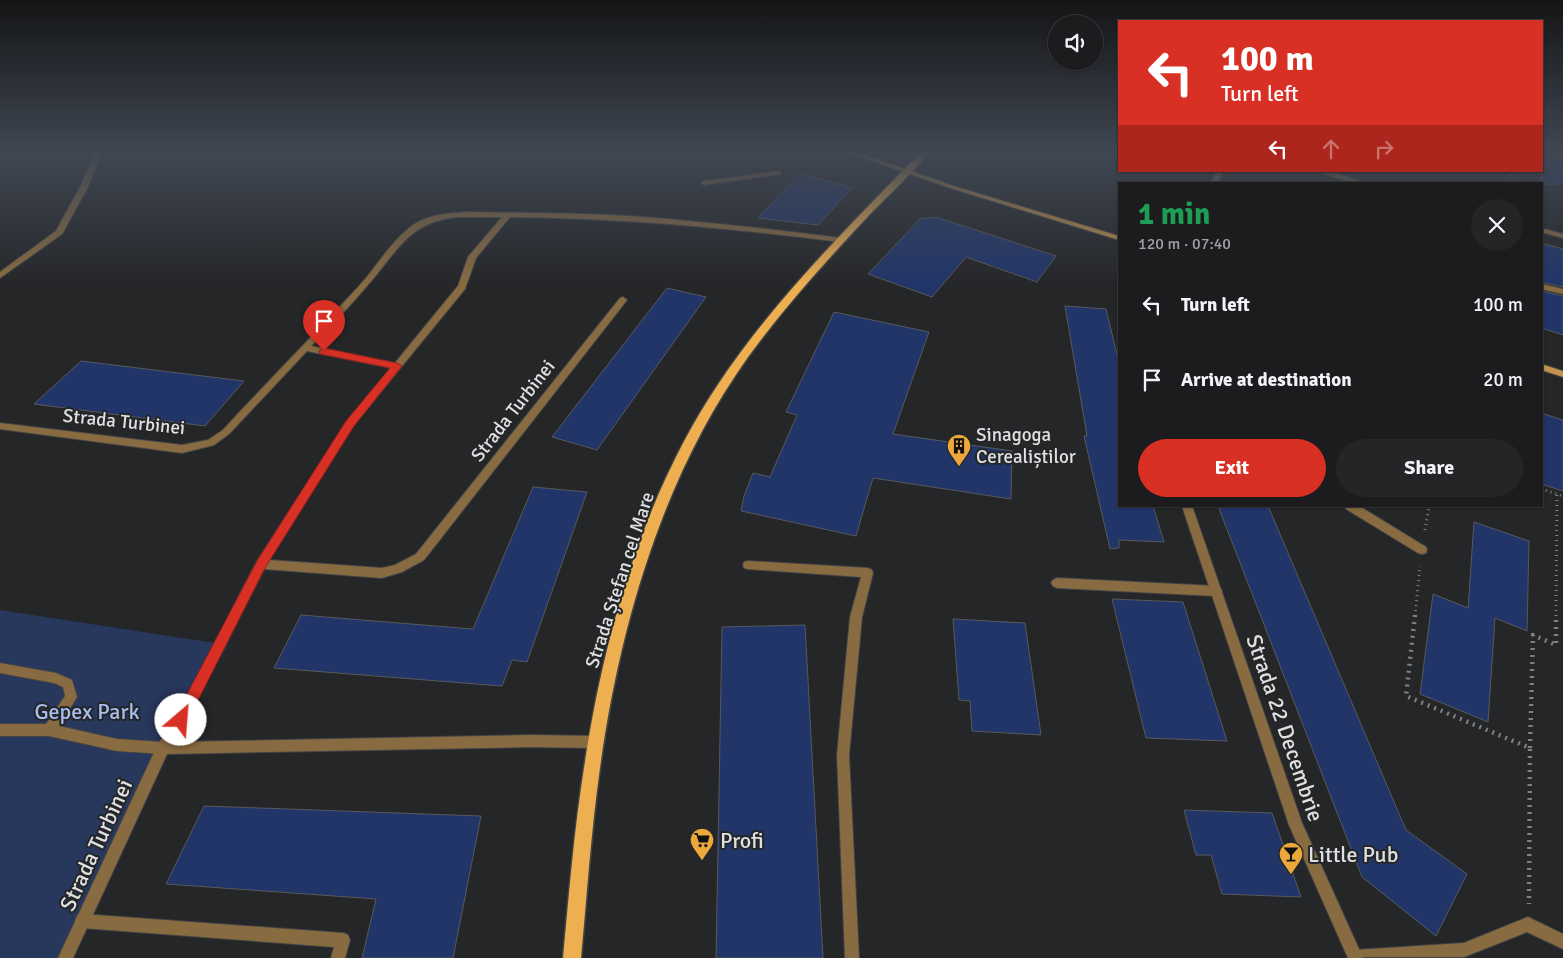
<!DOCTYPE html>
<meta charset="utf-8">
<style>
body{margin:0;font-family:Signika,sans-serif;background:#252527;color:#f1f3f6;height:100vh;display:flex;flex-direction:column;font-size:19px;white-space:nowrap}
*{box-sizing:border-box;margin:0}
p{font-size:16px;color:#a0a1a4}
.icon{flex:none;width:28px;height:28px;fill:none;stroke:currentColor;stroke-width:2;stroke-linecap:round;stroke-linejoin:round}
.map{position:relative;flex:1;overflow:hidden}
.drawer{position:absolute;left:1118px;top:182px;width:425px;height:325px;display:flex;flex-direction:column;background:#1c1c1e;border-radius:0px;box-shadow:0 1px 4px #0004,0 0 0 1px #3a3a3c}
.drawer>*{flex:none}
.top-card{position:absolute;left:1118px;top:20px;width:425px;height:152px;border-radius:0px;box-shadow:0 1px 4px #0004,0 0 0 1px #3a3a3c;background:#d93025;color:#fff;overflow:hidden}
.tools{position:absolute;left:1048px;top:15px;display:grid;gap:10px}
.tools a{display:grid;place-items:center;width:55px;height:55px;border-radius:50%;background:#1c1c1e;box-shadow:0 1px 4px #0004,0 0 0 1px #3a3a3c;font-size:25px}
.pin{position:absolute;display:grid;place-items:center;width:42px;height:42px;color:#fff;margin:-51px -21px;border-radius:50% 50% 50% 0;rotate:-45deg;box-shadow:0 0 5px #0007}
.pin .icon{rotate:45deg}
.me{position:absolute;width:55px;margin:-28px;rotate:27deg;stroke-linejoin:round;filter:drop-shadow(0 0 4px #0008)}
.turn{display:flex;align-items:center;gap:18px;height:105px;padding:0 20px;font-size:22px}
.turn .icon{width:65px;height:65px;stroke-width:2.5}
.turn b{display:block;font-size:35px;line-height:42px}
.lanes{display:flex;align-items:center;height:48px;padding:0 20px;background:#0003;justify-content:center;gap:25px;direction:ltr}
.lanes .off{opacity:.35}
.round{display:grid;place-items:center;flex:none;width:52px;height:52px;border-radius:26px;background:#252527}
.overview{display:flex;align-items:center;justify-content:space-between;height:85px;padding:0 20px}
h1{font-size:30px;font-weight:800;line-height:38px;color:#1e9e55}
.cta{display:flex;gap:10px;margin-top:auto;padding:10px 20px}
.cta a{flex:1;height:58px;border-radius:30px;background:#d93025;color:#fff;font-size:20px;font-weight:800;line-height:58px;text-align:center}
.cta a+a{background:#252527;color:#f1f3f6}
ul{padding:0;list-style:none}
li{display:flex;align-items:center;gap:15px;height:75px;padding:0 20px}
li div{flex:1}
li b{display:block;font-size:19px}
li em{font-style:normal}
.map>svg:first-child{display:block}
.green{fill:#28375c}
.building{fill:#213569;stroke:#58595c}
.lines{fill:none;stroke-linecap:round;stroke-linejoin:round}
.lane-casing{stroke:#434446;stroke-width:2}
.street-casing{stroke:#434446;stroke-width:2}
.secondary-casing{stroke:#434446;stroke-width:2}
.primary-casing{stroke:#434446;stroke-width:3}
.path-far2{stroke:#7f8082;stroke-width:2.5;stroke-dasharray:1 3;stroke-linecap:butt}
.path-far1{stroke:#7f8082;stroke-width:3;stroke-dasharray:1 4;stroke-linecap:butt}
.path{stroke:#7f8082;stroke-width:4.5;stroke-dasharray:2 5;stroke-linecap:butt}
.lane{fill:#896b41;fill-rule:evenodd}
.street{fill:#896b41;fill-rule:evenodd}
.secondary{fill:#c2914b;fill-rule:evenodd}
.primary{fill:#eeaf51;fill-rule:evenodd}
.route{fill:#d93025;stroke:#8d1f18}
.labels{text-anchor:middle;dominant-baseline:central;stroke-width:4;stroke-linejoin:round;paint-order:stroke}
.street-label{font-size:19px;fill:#dfe0e2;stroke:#252628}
.poi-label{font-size:19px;fill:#dfe0e2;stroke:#252628;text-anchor:start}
.near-park-label{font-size:22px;fill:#a7bef0;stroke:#252628}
.near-street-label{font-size:22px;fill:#dfe0e2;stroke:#252628}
.near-poi-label{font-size:22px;fill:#dfe0e2;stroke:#252628;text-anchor:start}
</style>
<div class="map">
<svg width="1563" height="958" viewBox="0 0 1563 958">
<rect width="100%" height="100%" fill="#252628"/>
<path class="green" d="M0,610L228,645L181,720L65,958H0Z"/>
<g class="building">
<path d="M1541,155L1563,160V184H1541Z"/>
<path d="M800,173L852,188L818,225L758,218Z"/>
<path d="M936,217L1056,256L1037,282L966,257L932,297L868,274L920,219Z"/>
<path d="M1541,243L1563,249V287L1541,282Z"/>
<path d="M667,288L706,297L597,450L552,437Z"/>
<path d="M1541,291L1563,296V335L1541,328Z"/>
<path d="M1065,306L1106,309L1119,363V506H1153L1164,542L1119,540V548L1110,549L1084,436H1087Z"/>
<path d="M834,312L929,332L893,434L1012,451L1011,499L873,478L856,536L741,511L744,496L753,473L770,477L797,415L786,412Z"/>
<path d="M81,361L244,381L205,426L34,404Z"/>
<path d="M1541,413L1563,420V491L1541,484Z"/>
<path d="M533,487L587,492L527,662L512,660L502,686L274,668L301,615L473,629Z"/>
<path d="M1218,506H1268L1406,830L1467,874L1436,936L1362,877Z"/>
<path d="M1474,522L1529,541L1527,631L1495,618L1488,722L1420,694L1433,594L1468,608Z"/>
<path d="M1112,599L1183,602L1227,741L1146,738Z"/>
<path d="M953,619L1025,623L1041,735L972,731L970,701L959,700Z"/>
<path d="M805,625L823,958H716L722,627Z"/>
<path d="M204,806L481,816L453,958H362L376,899L166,884Z"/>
<path d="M1184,810L1272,813L1301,897L1222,894L1211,855H1196Z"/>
</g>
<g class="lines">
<defs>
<g id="lane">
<path d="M779,171L781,172V174L704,185L701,183L704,181Z"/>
<path d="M1541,284L1563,289V294L1541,289Z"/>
<path d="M1345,506H1359L1426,547L1427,550L1426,553L1422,554L1418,553L1346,509Z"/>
<path d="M748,561L868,568L872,570L873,573L862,617L849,755L859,958H845L837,755L850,617L861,577L748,569L744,568L743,565L744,562Z"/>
<path d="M1057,578L1216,586L1220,588L1222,591L1220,594L1216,596L1057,588L1053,586L1051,583L1053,580Z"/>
<path d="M0,663L56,673L72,680L77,697L59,726L117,739L163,742L168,744L169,748L168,752L163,754L117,751L49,736H0V724H46L65,696L63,687L54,683L0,673Z"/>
<path d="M82,914L343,933L348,935L350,940L345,958H331L334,947L82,928L77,926L75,921L77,916Z"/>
<path d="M1528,917L1563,934V949L1527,932L1464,957H1348L1350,952L1355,950L1464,943Z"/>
</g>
<g id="street">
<path d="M93,153H99L100,155L88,187L62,234L0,278V272L56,231L80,187L94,155Z"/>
<path d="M351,153H358L352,158L349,156Z"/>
<path d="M1217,171H1224L1217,184H1210Z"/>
<path d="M1316,171H1328L1369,184H1357Z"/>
<path d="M468,212C522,213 575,213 629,216C700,221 770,229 841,238L845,240L841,242C731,228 621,218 510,217L476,258L465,289L353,426L269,560L382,568L395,565L416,554L620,298L623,297L627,300L424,560L402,572L382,578L264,569L185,724L174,742L531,735L595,736L599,738L601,742L599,746L595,748L531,747L167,754L73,958H58L158,744L177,716L257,561L347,422L391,368L307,351L229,434L214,445L182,453L0,429V423L182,445L208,440L223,430C268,381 315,334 360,285C378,265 391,241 413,225C430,214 449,213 468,212ZM457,217H502L468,257L458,286L395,363L311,346C330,327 349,307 366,287C396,254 407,222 457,217Z"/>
<path d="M1541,228L1563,234V238L1541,232Z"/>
<path d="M1182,506H1192L1302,823L1363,958H1348L1289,825Z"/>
</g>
<g id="secondary">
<path d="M849,153H859L954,186L1119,236V240L950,188Z"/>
<path d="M1541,364L1563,371V377L1541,370Z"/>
</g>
<path id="primary" d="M920,153H929C911,174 891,193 872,212C829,258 785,306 748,357C663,476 620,624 600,768C591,831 587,895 581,958H563C569,894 574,831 584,768C604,635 643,496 719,383C776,298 849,226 920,153Z"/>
</defs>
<use href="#lane" class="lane-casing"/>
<use href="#street" class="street-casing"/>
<use href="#secondary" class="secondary-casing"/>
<use href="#primary" class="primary-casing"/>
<g class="path-far2">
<path d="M1509,171L1514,184"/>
<path d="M1541,199V201"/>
</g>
<g class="path-far1">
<path d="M1541,489L1563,496"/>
<path d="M1425,530L1429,506"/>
<path d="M1415,616L1420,566"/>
<path d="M1556,616L1557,494"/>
</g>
<g class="path">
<path d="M1415,615L1406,696L1530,748L1529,904"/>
<path d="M1530,748L1533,635L1556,645V615"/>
</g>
<use href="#lane" class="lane"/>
<use href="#street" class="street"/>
<use href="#secondary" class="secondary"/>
<use href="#primary" class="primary"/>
</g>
<linearGradient id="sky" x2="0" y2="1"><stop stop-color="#141516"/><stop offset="0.53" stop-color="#404753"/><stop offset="1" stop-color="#404753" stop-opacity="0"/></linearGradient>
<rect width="1563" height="287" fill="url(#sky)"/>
<path class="route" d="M324,348L397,363L402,366L354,426L265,568L186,724L181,726L176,724L174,720L176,715L257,561L346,421L390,368L320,354L319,351Z"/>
<defs>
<symbol id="building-pin" viewBox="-11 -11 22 30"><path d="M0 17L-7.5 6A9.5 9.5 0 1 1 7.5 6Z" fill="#eda83b" stroke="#252628"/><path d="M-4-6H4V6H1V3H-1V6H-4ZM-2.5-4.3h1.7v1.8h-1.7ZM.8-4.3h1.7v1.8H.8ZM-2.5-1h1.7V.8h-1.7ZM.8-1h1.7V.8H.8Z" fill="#111"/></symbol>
<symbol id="supermarket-pin" viewBox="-11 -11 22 30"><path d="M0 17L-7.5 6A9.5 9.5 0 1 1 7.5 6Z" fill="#eda83b" stroke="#252628"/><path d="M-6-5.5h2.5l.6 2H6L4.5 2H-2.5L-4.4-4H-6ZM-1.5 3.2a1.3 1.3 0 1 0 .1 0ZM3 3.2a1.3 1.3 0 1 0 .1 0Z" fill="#111"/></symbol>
<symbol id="bar-pin" viewBox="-11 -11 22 30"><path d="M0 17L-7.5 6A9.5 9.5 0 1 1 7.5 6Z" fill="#eda83b" stroke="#252628"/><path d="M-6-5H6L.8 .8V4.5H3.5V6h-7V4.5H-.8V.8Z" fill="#111"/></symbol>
</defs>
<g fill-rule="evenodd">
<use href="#building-pin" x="945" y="432" width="28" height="38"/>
<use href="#supermarket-pin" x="688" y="826" width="28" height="38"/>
<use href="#bar-pin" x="1277" y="840" width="28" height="38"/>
</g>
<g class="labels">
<g class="street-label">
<text transform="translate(513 411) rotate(-52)">Strada Turbinei</text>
<text transform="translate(124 422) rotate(6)">Strada Turbinei</text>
<text transform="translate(620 580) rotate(-72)">Strada Ștefan cel Mare</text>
</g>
<g class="poi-label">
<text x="976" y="435">Sinagoga<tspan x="976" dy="22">Cerealiștilor</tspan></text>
</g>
<g class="near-park-label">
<text x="87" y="711">Gepex Park</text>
</g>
<g class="near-street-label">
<text transform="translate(1285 728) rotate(71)">Strada 22 Decembrie</text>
<text transform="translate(96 845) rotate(-65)">Strada Turbinei</text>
</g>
<g class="near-poi-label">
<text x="720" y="840">Profi</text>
<text x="1308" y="854">Little Pub</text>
</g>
</g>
</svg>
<div class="tools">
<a><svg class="icon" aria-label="sound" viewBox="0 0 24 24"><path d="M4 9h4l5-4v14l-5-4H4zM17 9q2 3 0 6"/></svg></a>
</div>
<div class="pin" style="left:324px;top:351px;background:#d93025"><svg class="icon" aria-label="arrive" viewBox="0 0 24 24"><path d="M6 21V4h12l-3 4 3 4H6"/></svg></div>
<svg class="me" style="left:181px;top:720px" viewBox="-20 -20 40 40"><circle r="19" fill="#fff"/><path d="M0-13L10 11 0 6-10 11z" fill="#d93025"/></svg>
<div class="top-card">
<div class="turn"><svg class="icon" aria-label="left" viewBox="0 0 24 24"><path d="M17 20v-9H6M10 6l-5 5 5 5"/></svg><div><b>100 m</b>Turn left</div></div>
<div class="lanes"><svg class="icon" aria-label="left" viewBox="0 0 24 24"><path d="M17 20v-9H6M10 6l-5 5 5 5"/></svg><svg class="icon off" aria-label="ahead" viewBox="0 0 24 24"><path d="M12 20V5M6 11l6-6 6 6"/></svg><svg class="icon off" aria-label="right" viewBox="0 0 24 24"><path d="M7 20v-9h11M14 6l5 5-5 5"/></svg></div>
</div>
<section class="drawer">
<div class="overview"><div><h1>1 min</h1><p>120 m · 07:40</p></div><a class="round"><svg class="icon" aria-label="close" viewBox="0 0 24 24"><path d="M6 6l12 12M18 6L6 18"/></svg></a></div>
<ul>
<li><svg class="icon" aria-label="left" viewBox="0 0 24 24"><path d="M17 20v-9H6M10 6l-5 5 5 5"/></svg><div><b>Turn left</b></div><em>100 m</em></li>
<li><svg class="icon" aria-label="arrive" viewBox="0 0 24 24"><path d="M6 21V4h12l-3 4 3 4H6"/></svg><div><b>Arrive at destination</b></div><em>20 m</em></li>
</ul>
<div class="cta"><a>Exit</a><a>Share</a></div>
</section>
</div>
